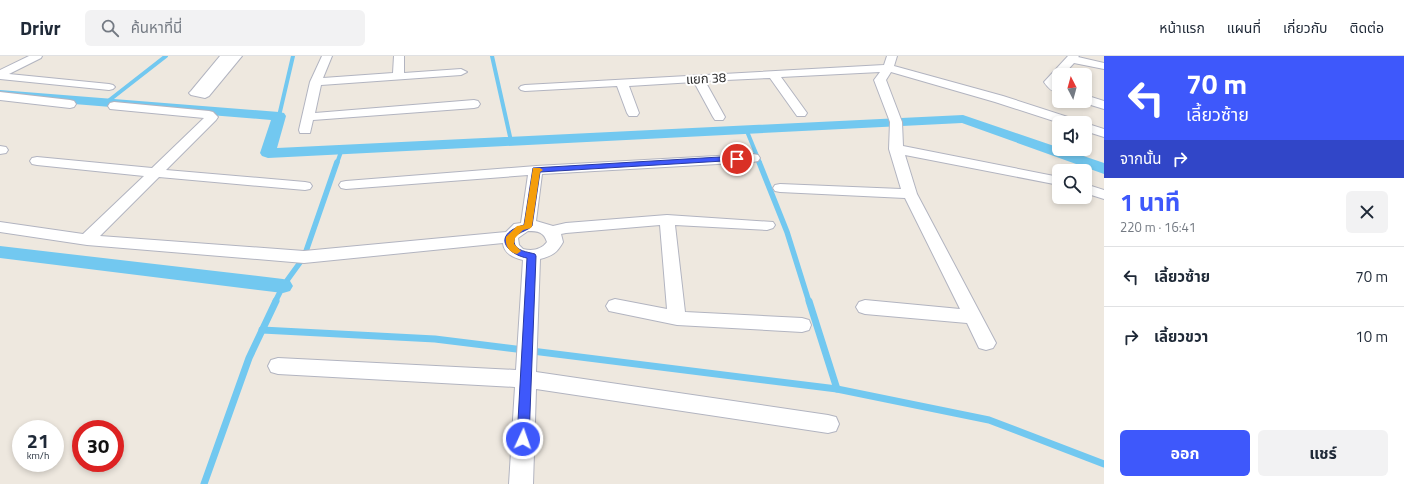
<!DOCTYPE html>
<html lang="th">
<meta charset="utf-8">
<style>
body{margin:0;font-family:"Titillium Web","Noto Sans Thai",sans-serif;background:#f2f2f3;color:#1f2937;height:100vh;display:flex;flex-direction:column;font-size:15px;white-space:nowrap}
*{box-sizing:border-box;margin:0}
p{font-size:13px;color:#747a83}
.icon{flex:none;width:22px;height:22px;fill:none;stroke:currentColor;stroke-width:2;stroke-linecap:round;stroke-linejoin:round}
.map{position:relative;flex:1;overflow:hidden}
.panel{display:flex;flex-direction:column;background:#fff;width:300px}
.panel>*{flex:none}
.hud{background:#3e58fb;color:#fff;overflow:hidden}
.needle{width:26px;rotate:354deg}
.controls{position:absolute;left:1052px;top:12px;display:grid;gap:8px}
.controls a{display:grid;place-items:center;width:40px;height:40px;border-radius:6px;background:#fff;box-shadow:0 2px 6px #0003;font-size:20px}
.speed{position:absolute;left:12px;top:364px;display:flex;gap:8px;font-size:20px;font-weight:700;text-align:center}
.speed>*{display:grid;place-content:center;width:52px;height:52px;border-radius:50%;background:#fff;box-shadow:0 2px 6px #0003;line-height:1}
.speed small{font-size:10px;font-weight:400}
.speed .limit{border:6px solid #d22;background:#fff;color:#111}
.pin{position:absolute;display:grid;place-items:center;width:34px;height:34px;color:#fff;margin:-17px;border:2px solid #fff;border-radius:50%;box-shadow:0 1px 4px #0007}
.me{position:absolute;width:44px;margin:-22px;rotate:3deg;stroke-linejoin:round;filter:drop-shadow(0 0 3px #0008)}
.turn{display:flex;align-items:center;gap:14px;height:84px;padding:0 16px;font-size:18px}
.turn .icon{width:52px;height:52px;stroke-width:2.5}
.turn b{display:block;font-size:28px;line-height:34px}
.then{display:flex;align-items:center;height:38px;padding:0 16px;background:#0003;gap:8px;font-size:15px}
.round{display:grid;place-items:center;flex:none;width:42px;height:42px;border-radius:6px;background:#f2f2f3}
.head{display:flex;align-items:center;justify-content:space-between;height:68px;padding:0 16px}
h1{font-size:24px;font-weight:700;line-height:30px;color:#3e58fb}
.primary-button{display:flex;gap:8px;margin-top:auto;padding:8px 16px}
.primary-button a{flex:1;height:46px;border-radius:6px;background:#3e58fb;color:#fff;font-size:16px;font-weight:700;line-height:46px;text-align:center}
.primary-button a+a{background:#f2f2f3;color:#1f2937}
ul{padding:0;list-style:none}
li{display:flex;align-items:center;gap:12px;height:60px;padding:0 16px;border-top:1px solid #e0e1e3}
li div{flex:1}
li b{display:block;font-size:15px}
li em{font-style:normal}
header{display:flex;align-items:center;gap:24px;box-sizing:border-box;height:56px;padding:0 20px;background:#fff;border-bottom:1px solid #e0e1e3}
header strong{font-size:19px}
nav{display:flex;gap:22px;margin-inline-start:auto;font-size:14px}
.search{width:280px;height:36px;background:#f2f2f3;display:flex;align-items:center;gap:10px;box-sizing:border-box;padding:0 14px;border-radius:6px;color:#747a83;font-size:15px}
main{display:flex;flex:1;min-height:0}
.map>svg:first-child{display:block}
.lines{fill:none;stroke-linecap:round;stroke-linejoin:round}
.stream-far2{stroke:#72c8f0;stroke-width:4}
.stream-far1{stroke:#72c8f0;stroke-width:5.5}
.stream{stroke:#72c8f0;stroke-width:7}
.canal{fill:#72c8f0;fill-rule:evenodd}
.minor-casing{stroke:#b2b4c0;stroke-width:2}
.minor{fill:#fff;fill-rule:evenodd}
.route{fill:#3e58fb;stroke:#2839a3}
.slow{fill:#f59e0b}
.labels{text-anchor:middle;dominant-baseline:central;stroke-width:4;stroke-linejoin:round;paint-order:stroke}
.far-street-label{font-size:13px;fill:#2c2c2c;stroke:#fff}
</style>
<header>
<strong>Drivr</strong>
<div class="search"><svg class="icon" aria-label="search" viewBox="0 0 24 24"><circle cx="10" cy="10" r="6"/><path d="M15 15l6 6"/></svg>ค้นหาที่นี่</div>
<nav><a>หน้าแรก</a><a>แผนที่</a><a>เกี่ยวกับ</a><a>ติดต่อ</a></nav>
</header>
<main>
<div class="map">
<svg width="1104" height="428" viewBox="0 0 1104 428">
<rect width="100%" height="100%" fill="#eee8df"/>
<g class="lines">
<g class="stream-far2">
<path d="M492,0L511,85"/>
<path d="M107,46L166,0"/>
<path d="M279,60L293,0"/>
<path d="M746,73L760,107"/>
<path d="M337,107L342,93"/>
</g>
<g class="stream-far1">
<path d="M759,106L787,176L809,246"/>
<path d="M275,246L283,230L304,201L337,106"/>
</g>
<g class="stream">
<path d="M809,245L837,333"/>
<path d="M262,274L435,283L837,333L989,364L1104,408"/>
<path d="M204,428L249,302L276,245"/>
</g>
<g class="canal">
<path d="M0,34L279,56L284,57L286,60L277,92L963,59L1104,107V118L962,67L268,102L262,100L260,97L271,64L0,42Z"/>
<path d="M0,190L283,223L290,225L293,230L290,235L283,237L0,202Z"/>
</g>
<defs>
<g id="minor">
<path d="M29,0H42L41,2L9,18L109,28L113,29L115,31L113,33L109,34L0,23V14Z"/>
<path d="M220,0H242L209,40L205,42L191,39L189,37L191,35Z"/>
<path d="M322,0H332L323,22L393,17L394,0H404V17L461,13L467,16L461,19L321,29L315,57L474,44L478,45L480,48L478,51L474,52L313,64L310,77H300L299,74L310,26Z"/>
<path d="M887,0H897L894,10L1003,40L1077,64L1079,67H1060L995,46L891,16L886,24L902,66L903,90L1059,121V129L905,99L917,138L996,287L993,292L986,294L979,292L967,267L865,258L859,256L856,251L859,246L865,244L960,253L905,142L780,136L775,135L773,132L775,129L780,128L901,133L889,93L890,66L874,24L880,16L781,21L807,57L805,60H797L770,22L705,25L725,61L723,64H715L713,61L694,26L629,30L639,57L637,60H629L627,57L617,30L525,35L521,34L519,32L521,30L525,29L884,9Z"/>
<path d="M1068,0H1079L1078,1L1104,7V13L1074,7L1063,19H1059V23L1056,26L1059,29V37C1052,36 1048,32 1044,26Z"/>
<path d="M0,36L70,44L74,45L76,48L74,51L70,52L0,44Z"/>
<path d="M1085,39L1104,45V53L1081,46L1085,45Z"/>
<path d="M114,46L209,55L213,56L218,61L216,64L166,114L305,126L310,127L312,130L310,133L305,134L159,121L100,180L304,195L506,176L514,168L521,167L528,119L346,133L341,132L339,129L341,126L346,125L536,110L753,98L758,99L760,102L758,105L753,106L542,118L536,165L553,170L566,167L667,159L773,166L775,169L773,172L767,174L675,169L685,256L802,262L809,264L811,269L809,274L802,276L677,269L609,255L606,250L609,245L615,243L667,253L660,169L566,177L561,178L563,186C557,197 552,200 540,203L536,316L828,359L836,361L839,368L836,375L828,377L536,333L533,428H509L515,331L278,318L271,316L268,310L271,304L278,302L516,314L523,204C514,202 504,198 503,187L304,207L87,189L0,176V166L83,178L144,120L37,109L32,108L30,105L32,102L37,101L152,112L204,62L110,53L108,50L110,47ZM528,175C538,175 544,176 547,186C541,194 532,195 523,193L519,189L518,182Z"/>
<path d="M1085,67L1104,73V81L1085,75Z"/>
<path d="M0,90L6,91L8,94L6,97L0,98Z"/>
<path d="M1085,128L1104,134V143L1085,137Z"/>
</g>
</defs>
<use href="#minor" class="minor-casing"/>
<use href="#minor" class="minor"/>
</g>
<path class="route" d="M737,100L741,103L740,104L540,116L532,170C528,174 523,175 518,178C515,179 514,182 514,186C515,195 528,196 535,198L536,200L529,383L528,387L523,388L519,387L517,383L527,202C514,200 494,186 512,174C515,172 520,170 524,169L533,112Z"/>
<path class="slow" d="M533,112H540L543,114L540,116L532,170L531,172L523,174L515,182L514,188L521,195L517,198C508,196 505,189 506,181L517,170L524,169Z"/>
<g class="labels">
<g class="far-street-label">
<text transform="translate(706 22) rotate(-3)">แยก 38</text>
</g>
</g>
</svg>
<div class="controls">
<a><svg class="needle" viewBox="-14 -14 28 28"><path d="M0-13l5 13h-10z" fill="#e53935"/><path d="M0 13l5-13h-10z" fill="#747a83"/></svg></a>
<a><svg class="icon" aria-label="sound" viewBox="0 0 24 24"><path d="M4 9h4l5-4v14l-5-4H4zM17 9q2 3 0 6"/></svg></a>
<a><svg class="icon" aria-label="search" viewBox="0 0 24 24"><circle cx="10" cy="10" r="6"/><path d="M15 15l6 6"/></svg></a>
</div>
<div class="speed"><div>21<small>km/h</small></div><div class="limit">30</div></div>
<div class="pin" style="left:737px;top:103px;background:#d93025"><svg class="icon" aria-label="arrive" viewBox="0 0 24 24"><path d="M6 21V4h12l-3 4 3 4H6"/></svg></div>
<svg class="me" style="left:523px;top:383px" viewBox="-20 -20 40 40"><circle r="17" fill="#3e58fb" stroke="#fff" stroke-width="3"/><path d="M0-11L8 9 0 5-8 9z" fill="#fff"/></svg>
</div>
<section class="panel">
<div class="hud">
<div class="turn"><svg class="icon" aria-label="left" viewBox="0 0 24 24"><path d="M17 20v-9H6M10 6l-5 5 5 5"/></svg><div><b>70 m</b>เลี้ยวซ้าย</div></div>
<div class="then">จากนั้น<svg class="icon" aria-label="right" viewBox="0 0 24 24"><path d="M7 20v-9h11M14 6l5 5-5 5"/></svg></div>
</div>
<div class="head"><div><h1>1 นาที</h1><p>220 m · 16:41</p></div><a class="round"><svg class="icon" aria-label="close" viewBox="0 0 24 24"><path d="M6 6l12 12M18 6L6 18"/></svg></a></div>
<ul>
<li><svg class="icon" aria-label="left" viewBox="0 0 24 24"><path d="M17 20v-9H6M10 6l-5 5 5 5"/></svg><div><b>เลี้ยวซ้าย</b></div><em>70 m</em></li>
<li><svg class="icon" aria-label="right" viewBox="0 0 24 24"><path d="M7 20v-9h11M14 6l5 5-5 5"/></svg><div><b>เลี้ยวขวา</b></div><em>10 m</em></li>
</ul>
<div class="primary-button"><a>ออก</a><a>แชร์</a></div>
</section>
</main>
